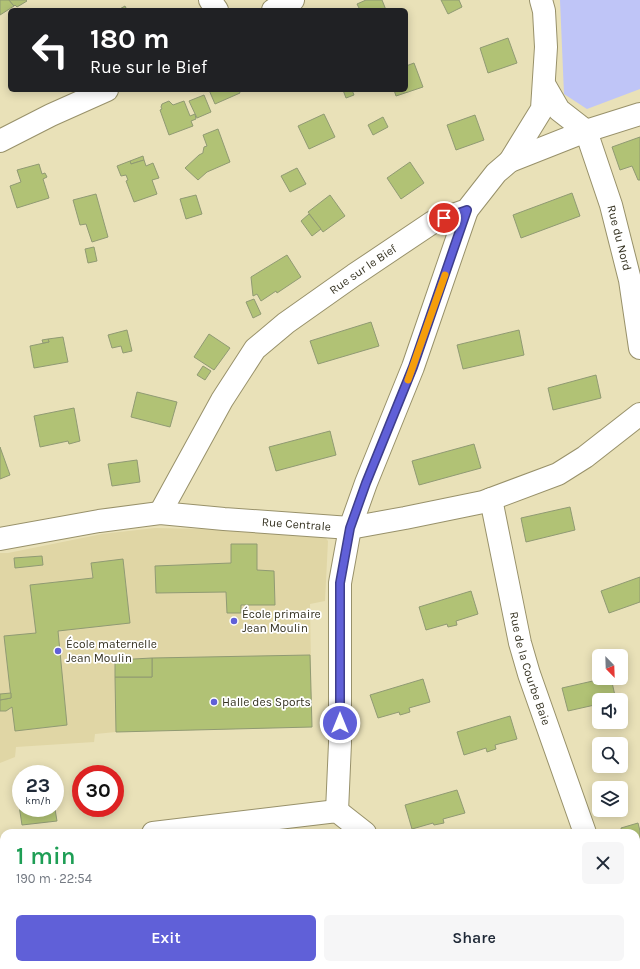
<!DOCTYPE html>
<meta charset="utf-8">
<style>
body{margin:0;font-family:Karla,sans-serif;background:#f6f6f7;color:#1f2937;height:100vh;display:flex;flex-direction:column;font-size:15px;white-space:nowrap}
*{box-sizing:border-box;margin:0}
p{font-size:13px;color:#747a83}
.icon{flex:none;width:22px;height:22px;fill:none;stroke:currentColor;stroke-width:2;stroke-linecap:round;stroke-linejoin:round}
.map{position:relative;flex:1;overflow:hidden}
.sheet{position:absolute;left:0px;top:829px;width:640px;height:140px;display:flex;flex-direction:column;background:#fff;border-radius:12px 12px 0 0;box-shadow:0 2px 10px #0003}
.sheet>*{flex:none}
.hud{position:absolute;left:8px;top:8px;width:400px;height:84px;border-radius:6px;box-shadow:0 2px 10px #0003;background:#202124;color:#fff;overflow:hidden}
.needle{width:26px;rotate:157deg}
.tools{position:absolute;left:592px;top:649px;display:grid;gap:8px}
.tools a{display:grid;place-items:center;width:36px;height:36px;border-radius:6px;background:#fff;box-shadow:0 2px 10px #0003;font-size:20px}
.speed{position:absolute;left:12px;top:765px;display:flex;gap:8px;font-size:20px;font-weight:700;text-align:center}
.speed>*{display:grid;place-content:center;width:52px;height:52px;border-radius:50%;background:#fff;box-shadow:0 2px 10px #0003;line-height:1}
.speed small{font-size:10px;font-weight:400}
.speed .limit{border:6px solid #d22;background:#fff;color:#111}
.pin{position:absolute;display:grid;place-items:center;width:34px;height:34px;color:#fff;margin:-17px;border:2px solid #fff;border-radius:50%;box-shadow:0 1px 4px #0007}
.me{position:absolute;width:44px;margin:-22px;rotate:0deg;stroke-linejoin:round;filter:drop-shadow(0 0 3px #0008)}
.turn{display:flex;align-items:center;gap:14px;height:84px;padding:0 16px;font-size:18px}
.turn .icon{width:52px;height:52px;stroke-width:2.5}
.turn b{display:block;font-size:28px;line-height:34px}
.round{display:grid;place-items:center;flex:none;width:42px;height:42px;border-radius:6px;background:#f6f6f7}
.overview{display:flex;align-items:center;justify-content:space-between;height:68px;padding:0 16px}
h1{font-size:24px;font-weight:600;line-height:30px;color:#1e9e55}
.cta{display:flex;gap:8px;margin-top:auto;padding:8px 16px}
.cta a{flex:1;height:46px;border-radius:6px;background:#6060d8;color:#fff;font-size:16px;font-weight:600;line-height:46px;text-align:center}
.cta a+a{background:#f6f6f7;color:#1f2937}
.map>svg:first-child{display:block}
.built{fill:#e0d6a5}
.green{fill:#bfc5f7}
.building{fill:#b1c275;stroke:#909a73}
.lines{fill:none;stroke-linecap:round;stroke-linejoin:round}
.minor-casing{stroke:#98916a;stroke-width:24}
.tertiary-casing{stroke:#98916a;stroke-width:24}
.minor{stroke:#fff;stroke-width:22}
.tertiary{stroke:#fff;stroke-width:22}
.route-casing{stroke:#3e3e8c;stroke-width:10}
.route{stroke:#6060d8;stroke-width:7}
.slow{stroke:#f59e0b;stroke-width:7}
.poi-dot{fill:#6060d8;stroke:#fff;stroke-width:1.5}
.labels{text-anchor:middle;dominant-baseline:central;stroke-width:3.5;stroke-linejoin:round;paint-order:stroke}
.street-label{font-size:12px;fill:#353221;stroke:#fff}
.poi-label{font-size:12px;fill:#353221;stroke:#fff;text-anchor:start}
</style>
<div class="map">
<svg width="640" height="969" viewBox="0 0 640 969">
<rect width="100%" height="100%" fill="#e9e1b8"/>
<path class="built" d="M155,528L199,529L320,534L324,536L328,541L325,601L310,604L312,727L116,732L95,734L94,742L16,747L15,757L0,763V553H8L102,534Z"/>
<g class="green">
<path d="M560,0H640V89L587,109L564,94Z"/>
<path d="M4,874V909L3,910L4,922V965H18L21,969H0V875Z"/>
<path d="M640,904V960H636V905Z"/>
</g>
<g class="building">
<path d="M0,0H9L14,6L0,15Z"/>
<path d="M9,0H26L27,1L17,7L15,5L14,6Z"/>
<path d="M366,0H382L386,10H360L357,4Z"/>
<path d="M441,0H459L462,7L448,14Z"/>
<path d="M125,6L127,10H118Z"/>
<path d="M508,38L517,63L488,73L480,48Z"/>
<path d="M414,63L423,87L396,96L394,90H406V66Z"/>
<path d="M209,90H239L240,93L215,104Z"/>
<path d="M343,90H352L354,95L346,98Z"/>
<path d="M204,95L211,112L197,118L189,101Z"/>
<path d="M169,101L173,105L184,101L190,116L195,114L196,119L191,121L193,126L169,135L160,110L162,109L161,107L162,104Z"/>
<path d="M324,114L335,137L309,149L298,126Z"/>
<path d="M475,115L484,140L456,150L447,125Z"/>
<path d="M383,117L388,127L373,135L368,125Z"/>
<path d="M218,129L230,162L207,172L198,180L185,168L199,155L203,153V152L204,147L207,146L203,135Z"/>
<path d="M640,137V180H638L632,166L620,170L612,147Z"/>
<path d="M143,156L144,160L131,164L130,161Z"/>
<path d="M144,160L146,166L153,163L159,178L152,180L157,194L134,202L126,181L128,180L126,175L121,176L117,166L130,161L131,164Z"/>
<path d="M410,162L424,183L401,199L387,178Z"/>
<path d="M39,164L42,174L45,173L47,177L43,179L49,198L17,208L10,186L21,182L17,170Z"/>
<path d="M297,168L306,184L290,192L281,176Z"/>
<path d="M572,193L580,216L521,238L513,215Z"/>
<path d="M96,194L108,237L92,242L86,224L80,225L73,200Z"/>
<path d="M196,195L202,214L186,219L180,199Z"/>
<path d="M330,195L345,216L323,232L308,212Z"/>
<path d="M309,214L321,229L312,236L301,221Z"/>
<path d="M94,247L97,261L88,263L85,249Z"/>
<path d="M287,255L301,277L277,293L276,291L261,301L257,294L253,296L251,277Z"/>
<path d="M254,299L261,314L253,318L246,302Z"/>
<path d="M371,322L379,346L318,364L310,341Z"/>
<path d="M127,330L132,351L123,353L121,346L112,348L108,335Z"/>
<path d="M519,330L524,355L463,369L457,345Z"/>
<path d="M209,334L230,348L214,370L194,357Z"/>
<path d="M63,337L68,362L34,368L30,346L49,342L48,339Z"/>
<path d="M48,339L49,342L43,343L42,340Z"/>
<path d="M203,366L211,371L205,380L197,375Z"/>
<path d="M596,375L601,398L553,410L548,388Z"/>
<path d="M137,392L177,402L170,427L131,417Z"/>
<path d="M74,408L80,441L69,444L68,441L40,447L34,416Z"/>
<path d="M330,431L336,455L276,471L269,447Z"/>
<path d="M474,444L481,468L419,485L412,461Z"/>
<path d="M0,447L10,475L0,479Z"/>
<path d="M137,460L140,482L112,486L108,464Z"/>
<path d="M570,507L575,530L526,542L521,518Z"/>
<path d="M231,544H257V570L274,571L275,605H241V613H227L226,592L156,593L155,566L231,563Z"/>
<path d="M42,556L43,565L15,568L14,558Z"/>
<path d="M123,559L130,623L58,631L67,725L15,731L12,707L6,711H0V700L11,698L4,636L36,633L30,585L93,578L91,563Z"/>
<path d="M640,577V602L609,613L601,591Z"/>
<path d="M471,591L478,614L456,621L457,625L448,627L447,624L426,630L419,607Z"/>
<path d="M310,655L312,727L116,732L115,677H152V658Z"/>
<path d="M152,658V677H115V660Z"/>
<path d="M606,678H611L616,700H599V704L568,711L562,688Z"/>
<path d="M423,679L430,702L409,708L410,712L400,715L399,712L378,718L370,695Z"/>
<path d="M11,693V698L0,700V694Z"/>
<path d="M510,716L517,739L495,745L496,749L487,752L486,748L464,755L457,732Z"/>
<path d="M457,790L465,813L443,819L444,823L434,825L433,823L412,829L405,805Z"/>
<path d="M21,798V808H52V810L55,809L57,821L22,825L18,799Z"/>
<path d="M638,823L640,831V862L636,863V833H622L621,828Z"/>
<path d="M68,965H89L90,969H48Z"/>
<path d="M163,965H197L186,969H164Z"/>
<path d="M277,965H303L304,969H278Z"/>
<path d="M359,965H393L394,969H360Z"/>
<path d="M498,965H529L523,969H492Z"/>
</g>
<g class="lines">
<defs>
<g id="minor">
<path d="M210,0L217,10"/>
<path d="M544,84L559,110L586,131"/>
<path id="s1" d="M586,131L611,205L630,280L640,348"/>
<path d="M510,161L542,109L546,47L544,11L541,0"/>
<path id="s2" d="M491,499L520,643L529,674L585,833"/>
<path id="s3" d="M160,513L222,400L255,349L286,323L354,275L433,222L467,210L496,173L510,161L586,131L640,114"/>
<path id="s4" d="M0,539L99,521L160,513L224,519L350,528L405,518L483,502L558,474L585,457L640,414"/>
<path d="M337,811L340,743V583L350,528L366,483L413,367L467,210"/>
<path d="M153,833L337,811L365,833"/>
<path d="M0,864L4,863"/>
<path d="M636,897H640"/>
<path d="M123,965L124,969"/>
<path d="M409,965V969"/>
<path d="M599,965L607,969"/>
</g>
<g id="tertiary">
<path d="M273,10L293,0"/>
<path d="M0,141L51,115L107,90"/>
</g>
</defs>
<use href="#minor" class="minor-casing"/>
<use href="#tertiary" class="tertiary-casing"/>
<use href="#minor" class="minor"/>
<use href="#tertiary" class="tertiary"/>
</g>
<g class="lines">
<defs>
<path id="route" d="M340,723V583L350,528L366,483L413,367L467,210L444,218"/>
</defs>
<use href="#route" class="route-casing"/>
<use href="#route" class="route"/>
<path class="slow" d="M408,380L445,275"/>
</g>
<g class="poi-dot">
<circle cx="234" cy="621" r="4"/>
<circle cx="58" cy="651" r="4"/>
<circle cx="214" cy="702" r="4"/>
</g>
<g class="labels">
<g class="street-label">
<text stroke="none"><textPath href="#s1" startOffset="112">Rue du Nord</textPath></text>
<text stroke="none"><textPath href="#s3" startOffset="324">Rue sur le Bief</textPath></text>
<text stroke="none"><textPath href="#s4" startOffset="299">Rue Centrale</textPath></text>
<text stroke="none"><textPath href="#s2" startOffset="174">Rue de la Courbe Baie</textPath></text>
</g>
<g class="poi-label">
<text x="242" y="614">École primaire<tspan x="242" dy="14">Jean Moulin</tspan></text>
<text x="66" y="644">École maternelle<tspan x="66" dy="14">Jean Moulin</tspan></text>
<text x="222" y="702">Halle des Sports</text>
</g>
</g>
</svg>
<div class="tools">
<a><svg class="needle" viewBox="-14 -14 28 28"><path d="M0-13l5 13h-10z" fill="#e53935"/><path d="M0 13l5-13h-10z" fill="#747a83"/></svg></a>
<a><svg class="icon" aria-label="sound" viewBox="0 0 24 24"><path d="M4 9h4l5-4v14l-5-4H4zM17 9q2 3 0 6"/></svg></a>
<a><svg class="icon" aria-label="search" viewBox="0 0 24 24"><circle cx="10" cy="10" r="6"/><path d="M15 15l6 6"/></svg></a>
<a><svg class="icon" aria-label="layers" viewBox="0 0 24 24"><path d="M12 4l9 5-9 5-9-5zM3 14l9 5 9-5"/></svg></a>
</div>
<div class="speed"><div>23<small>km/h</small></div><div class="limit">30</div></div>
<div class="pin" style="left:444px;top:218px;background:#d93025"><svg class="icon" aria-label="arrive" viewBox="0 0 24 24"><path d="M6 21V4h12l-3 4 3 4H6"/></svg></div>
<svg class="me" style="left:340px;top:723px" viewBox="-20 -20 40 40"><circle r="17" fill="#6060d8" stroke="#fff" stroke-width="3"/><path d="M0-11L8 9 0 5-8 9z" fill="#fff"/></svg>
<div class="hud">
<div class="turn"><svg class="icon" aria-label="left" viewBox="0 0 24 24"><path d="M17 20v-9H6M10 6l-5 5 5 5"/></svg><div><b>180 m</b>Rue sur le Bief</div></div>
</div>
<section class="sheet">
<div class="overview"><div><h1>1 min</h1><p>190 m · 22:54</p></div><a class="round"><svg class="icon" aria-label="close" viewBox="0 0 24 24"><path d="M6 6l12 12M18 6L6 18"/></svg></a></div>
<div class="cta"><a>Exit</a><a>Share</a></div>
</section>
</div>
